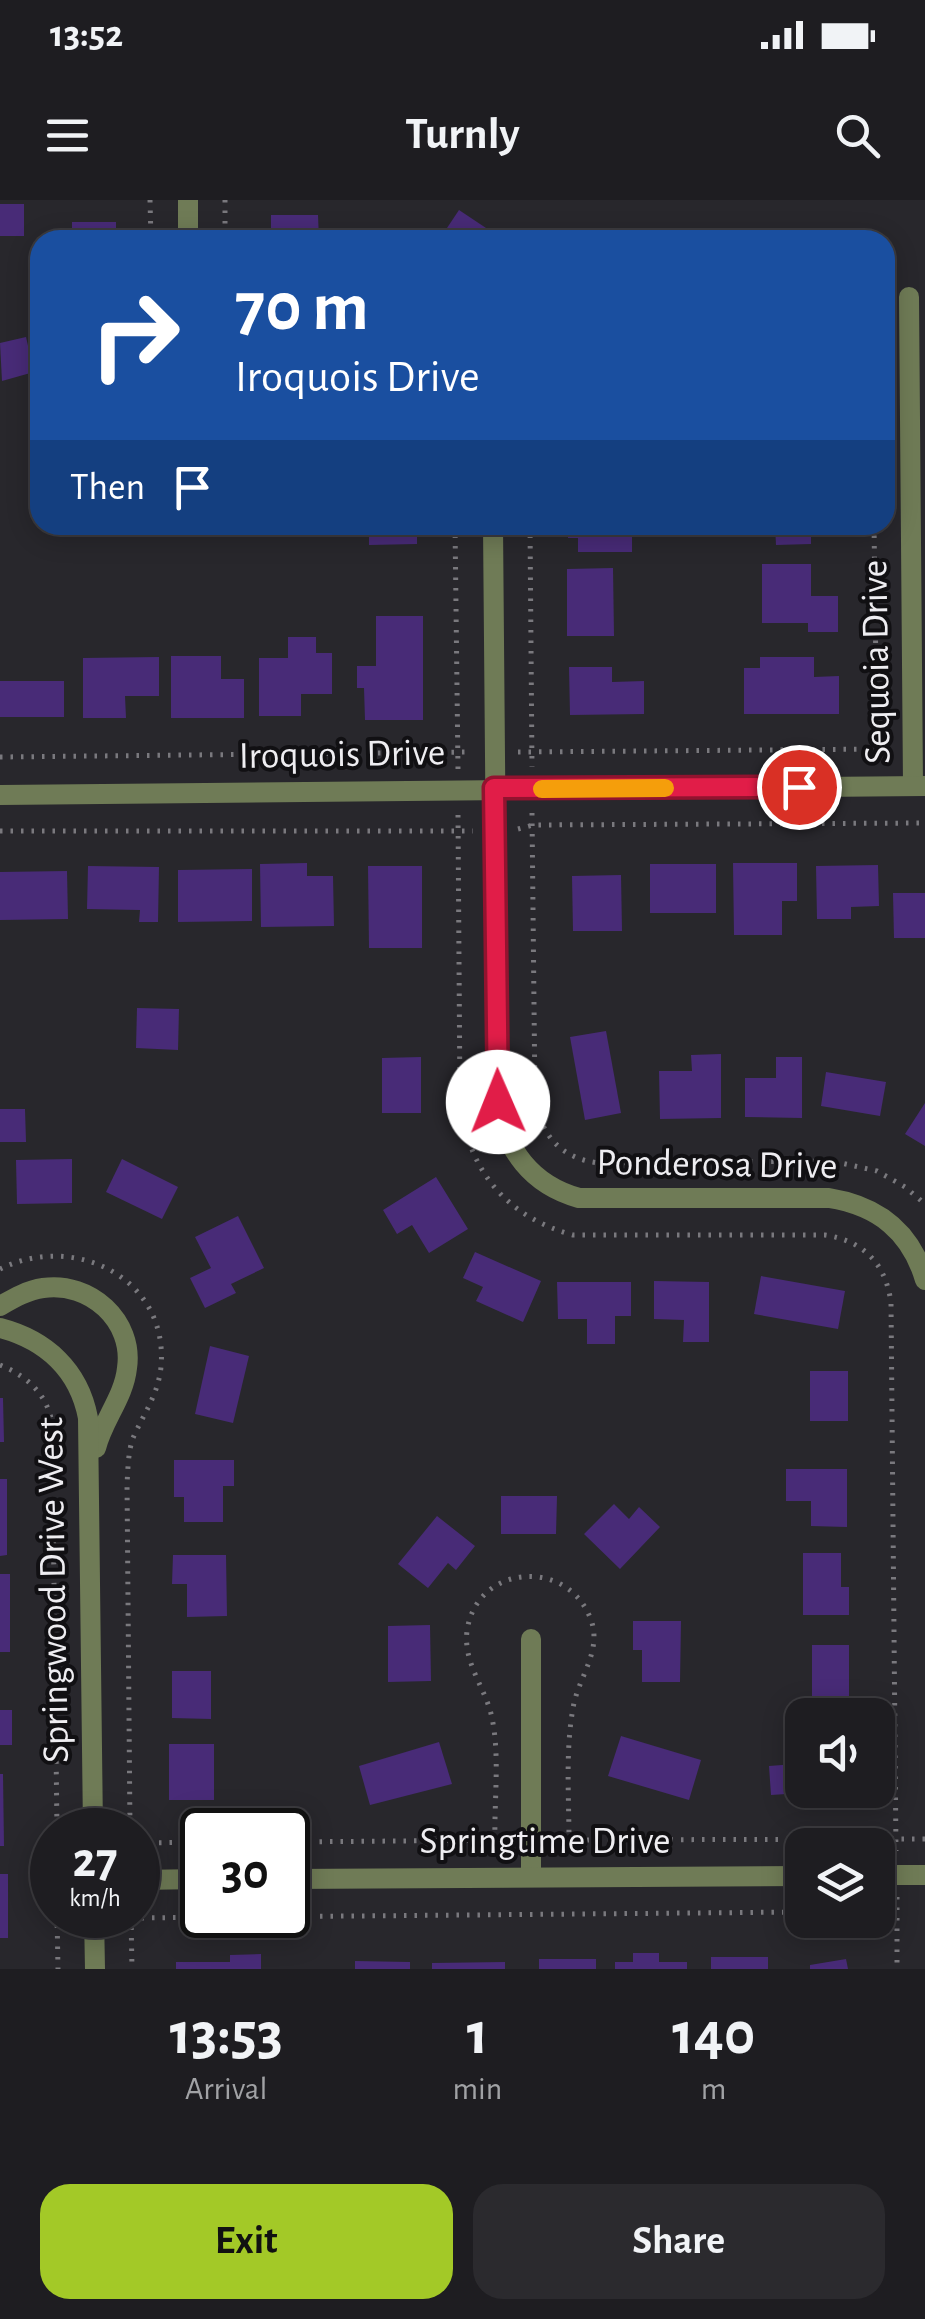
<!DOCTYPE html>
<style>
body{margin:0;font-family:"Alegreya Sans",sans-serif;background:#2b2a2e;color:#f1f3f6;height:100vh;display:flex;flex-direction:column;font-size:38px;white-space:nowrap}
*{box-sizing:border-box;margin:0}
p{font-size:32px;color:#a1a2a5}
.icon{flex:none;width:55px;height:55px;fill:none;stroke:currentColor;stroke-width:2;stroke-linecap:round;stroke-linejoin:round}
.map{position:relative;height:1769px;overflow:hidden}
.details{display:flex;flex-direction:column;background:#1e1d21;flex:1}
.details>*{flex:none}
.banner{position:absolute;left:30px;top:30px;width:865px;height:305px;border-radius:30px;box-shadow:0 5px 25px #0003,0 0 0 2px #3c3b3f;background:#1a4fa0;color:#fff;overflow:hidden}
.controls{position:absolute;left:785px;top:1498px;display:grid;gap:20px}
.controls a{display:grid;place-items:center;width:110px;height:110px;border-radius:20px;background:#1e1d21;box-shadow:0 5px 25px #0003,0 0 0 2px #3c3b3f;font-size:50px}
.speed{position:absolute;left:30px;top:1608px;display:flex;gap:20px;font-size:50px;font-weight:700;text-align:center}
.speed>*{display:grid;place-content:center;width:130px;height:130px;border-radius:50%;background:#1e1d21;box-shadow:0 5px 25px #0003,0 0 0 2px #3c3b3f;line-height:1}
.speed small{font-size:25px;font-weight:400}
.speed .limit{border:5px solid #111;border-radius:15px;background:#fff;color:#111}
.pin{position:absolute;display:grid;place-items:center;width:85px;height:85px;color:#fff;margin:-42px;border:5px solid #fff;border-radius:50%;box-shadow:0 2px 10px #0007}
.me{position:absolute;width:110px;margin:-55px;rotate:359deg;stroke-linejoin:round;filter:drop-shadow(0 0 8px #0008)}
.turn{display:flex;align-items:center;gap:35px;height:210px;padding:0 40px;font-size:45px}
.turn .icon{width:130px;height:130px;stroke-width:2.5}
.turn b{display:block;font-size:70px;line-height:85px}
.then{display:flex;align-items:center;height:95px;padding:0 40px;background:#0003;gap:20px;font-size:38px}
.eta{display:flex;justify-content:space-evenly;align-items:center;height:170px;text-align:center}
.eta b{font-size:60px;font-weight:700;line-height:70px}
.button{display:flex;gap:20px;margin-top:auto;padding:20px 40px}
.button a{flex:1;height:115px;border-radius:30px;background:#a3c927;color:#111;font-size:40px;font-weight:700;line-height:115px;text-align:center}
.button a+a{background:#2b2a2e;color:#f1f3f6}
.status{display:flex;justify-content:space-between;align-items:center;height:70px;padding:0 50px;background:#1e1d21;direction:ltr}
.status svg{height:28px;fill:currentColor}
header{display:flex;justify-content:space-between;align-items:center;height:130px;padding:0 40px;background:#1e1d21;font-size:45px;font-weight:700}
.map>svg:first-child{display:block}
.building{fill:#482b77}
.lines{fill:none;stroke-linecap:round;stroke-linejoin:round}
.path{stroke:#7a797e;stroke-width:5;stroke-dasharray:2.5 8;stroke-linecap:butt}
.street{stroke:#6f7b56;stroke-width:20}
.route-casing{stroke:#92132f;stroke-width:25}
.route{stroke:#e11d48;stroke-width:18}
.slow{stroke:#f59e0b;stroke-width:18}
.labels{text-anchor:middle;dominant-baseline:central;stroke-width:8;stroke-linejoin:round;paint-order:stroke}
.street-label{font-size:38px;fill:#eeedf1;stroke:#111013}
</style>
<div class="status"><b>13:52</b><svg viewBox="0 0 49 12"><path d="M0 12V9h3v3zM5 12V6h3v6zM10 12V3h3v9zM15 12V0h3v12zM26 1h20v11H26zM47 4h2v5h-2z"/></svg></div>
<header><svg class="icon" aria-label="menu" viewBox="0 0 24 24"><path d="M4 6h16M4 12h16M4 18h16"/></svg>Turnly<svg class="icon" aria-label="search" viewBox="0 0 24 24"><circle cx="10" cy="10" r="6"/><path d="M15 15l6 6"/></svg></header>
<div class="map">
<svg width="925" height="1769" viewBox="0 0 925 1769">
<rect width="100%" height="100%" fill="#28272c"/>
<g class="building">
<rect x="0" y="4" width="24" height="32"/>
<path d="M459,10L504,40H439Z"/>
<path d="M271,15H318L319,40H271Z"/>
<rect x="72" y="22" width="44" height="18"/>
<rect x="344" y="28" width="48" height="12"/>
<path d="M26,137L34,172L2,181L0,143Z"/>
<path d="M199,325H236L234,334Z"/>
<path d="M269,325H339V333H268Z"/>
<path d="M369,325H417V344L369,345Z"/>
<path d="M568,325H632V352H578V338H568Z"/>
<path d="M775,325H811V344L776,345Z"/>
<path d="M762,364H811V396H838V432H808V423H762Z"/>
<path d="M613,368L614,436H567V369Z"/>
<path d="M376,416H423V520H365L364,488H357V466H376Z"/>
<path d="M288,437H316V453H332V494H301V516H259V458H288Z"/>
<path d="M171,456H221V479H244V518H171Z"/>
<path d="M159,457V496H125L126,518H83V458Z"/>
<path d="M760,457H814V477L839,476V514H744V468H760Z"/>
<path d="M569,467H612V482L644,481V514L570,515Z"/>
<rect x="0" y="481" width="64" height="36"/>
<path d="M307,663V676H333L334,726L261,727L260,664Z"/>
<path d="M733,663H797V701H782V735H734Z"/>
<rect x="650" y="664" width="66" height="49"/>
<path d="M878,665L879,706L851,707V719H817L816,666Z"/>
<path d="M88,666L159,667L158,722H139L140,710L87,709Z"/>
<path d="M368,666H422V748H369Z"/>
<path d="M252,669V721L178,722V670Z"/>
<path d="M67,671L68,719L0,720V672Z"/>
<path d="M621,675L622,731H573L572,676Z"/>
<path d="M893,693H925V738H894Z"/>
<path d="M137,808L179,809L178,850L136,848Z"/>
<path d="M606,831L621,913L585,920L570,837Z"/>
<path d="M721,854V918L660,919L659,871H692L691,855Z"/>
<path d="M421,857V913H382V858Z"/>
<path d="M776,857H802V918L745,917V878H776Z"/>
<path d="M826,872L886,882L880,916L821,906Z"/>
<path d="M925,903V946L905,934Z"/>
<path d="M0,909H25L26,942H0Z"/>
<path d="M72,959V1003L17,1004L16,960Z"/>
<path d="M122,959L178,987L162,1019L106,992Z"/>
<path d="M436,977L468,1029L429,1053L412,1025L397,1034L383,1010Z"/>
<path d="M238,1016L264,1068L231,1084L236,1093L205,1108L190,1078L211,1068L195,1037Z"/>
<path d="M475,1052L541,1081L523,1122L476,1101L483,1087L463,1078Z"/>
<path d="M761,1076L845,1091L838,1129L754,1114Z"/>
<path d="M654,1081L709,1082V1142H683L684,1120L654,1119Z"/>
<path d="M557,1082H631V1116H615V1144H587V1119H558Z"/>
<path d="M210,1146L249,1156L233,1223L195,1214Z"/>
<rect x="810" y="1171" width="38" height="50"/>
<path d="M0,1198H3L4,1242H0Z"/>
<path d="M174,1260H234V1286H223V1322H184V1297H174Z"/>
<path d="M786,1269H847V1327L811,1326V1301H786Z"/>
<path d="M0,1279H7V1355L0,1356Z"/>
<path d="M501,1296H557L556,1334H501Z"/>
<path d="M614,1304L629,1319L639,1307L660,1327L620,1369L584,1334Z"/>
<path d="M437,1316L475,1346L456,1370L448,1363L428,1388L398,1364Z"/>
<path d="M803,1353H841V1387H849V1415H803Z"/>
<path d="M173,1355H226L227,1416L187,1417V1384H172Z"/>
<rect x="0" y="1374" width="10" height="78"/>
<path d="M633,1421H681L680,1482H642V1450H633Z"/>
<path d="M430,1425L431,1481L388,1482V1426Z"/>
<rect x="812" y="1445" width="37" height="66"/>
<path d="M172,1471H211V1519L172,1518Z"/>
<rect x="0" y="1510" width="12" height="35"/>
<path d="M621,1536L701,1560L689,1600L608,1576Z"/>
<path d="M439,1542L452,1584L370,1605L359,1566Z"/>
<rect x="169" y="1544" width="45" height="56"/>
<path d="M802,1548V1593L771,1595L769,1566L795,1564L794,1549Z"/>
<path d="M0,1574H3L4,1646H0Z"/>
<rect x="0" y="1674" width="8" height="64"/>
<path d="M633,1753H659V1762H687V1769H615V1762H633Z"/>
<path d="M261,1754V1769H176V1762H230V1755Z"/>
<rect x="711" y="1757" width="57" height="12"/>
<rect x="539" y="1759" width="57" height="10"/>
<path d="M846,1759L848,1769H810V1765Z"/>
<path d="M355,1761L410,1762V1769H355Z"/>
<path d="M505,1762V1769H432V1763Z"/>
</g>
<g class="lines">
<g class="path">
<path d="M150,0L151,40"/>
<path d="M225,0V40"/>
<path d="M455,325L458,569"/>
<path d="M530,325L532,567"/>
<path d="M874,325L877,549"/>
<path d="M518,552L887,549"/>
<path d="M0,557L472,552"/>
<path d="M532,613L535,899C541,936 562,959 599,963L832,961L877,971L905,987L925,1004"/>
<path d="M458,615L460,905C470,972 507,1017 573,1035H825C864,1041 886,1064 891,1103L896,1651"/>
<path d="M518,629L533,625L925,623"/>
<path d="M0,631H473"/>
<path d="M0,1069C74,1032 169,1078 161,1167C158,1195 144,1213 133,1238C128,1252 128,1269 127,1284L130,1630"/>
<path d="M0,1165C27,1176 47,1194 52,1223L57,1630"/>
<path d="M495,1640C494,1601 500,1556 492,1518C486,1488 463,1464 467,1431C476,1366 563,1357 589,1415C604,1447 581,1473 574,1503C565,1547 569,1595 569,1640"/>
<path d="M555,1640L925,1639"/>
<path d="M288,1642L509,1640"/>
<path d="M138,1643L202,1642"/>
<path d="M897,1697V1769"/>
<path d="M878,1711H897"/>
<path d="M57,1715L58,1769"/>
<path d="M131,1717L132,1769"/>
<path d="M131,1718L802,1712"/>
</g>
<g class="street">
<path d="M188,0V40"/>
<path d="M909,97L913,586"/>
<path d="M493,325L498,902C505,950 532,985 579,998H829C879,1006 911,1032 925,1080"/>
<path d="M0,595L925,586"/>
<path d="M0,1106C14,1098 28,1090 43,1088C90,1081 134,1121 127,1168C124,1197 103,1220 96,1248"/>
<path d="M0,1128C46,1140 79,1170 88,1218L93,1630"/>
<path d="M531,1439V1677"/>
<path d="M878,1675H925"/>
<path d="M288,1679L802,1676"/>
<path d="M138,1680L202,1679"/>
<path d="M94,1715L95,1769"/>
</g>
</g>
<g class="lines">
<defs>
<path id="route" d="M498,902L494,588L799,587"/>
</defs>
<use href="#route" class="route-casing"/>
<use href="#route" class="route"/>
<path class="slow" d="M542,589L665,588"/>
</g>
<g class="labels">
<g class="street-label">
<text transform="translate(877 462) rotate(-91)">Sequoia Drive</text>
<text transform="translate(342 555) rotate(-1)">Iroquois Drive</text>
<text transform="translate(717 965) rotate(1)">Ponderosa Drive</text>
<text transform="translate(54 1390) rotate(-91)">Springwood Drive West</text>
<text x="545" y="1642">Springtime Drive</text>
</g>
</g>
</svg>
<div class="controls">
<a><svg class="icon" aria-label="sound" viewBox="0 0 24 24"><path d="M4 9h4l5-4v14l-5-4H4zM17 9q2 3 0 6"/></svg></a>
<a><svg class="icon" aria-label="layers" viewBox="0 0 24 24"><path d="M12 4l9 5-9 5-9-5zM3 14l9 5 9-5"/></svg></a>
</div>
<div class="speed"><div>27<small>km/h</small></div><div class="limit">30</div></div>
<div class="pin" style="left:799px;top:587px;background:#d93025"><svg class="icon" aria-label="arrive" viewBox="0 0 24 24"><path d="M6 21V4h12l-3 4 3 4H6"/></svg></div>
<svg class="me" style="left:498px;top:902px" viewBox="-20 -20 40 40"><circle r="19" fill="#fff"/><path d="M0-13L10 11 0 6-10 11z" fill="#e11d48"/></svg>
<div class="banner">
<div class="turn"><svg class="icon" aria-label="right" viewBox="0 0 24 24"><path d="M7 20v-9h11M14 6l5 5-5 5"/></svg><div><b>70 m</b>Iroquois Drive</div></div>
<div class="then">Then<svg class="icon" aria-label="arrive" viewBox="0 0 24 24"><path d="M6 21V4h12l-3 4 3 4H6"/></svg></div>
</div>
</div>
<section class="details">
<div class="eta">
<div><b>13:53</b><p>Arrival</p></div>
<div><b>1</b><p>min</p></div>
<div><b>140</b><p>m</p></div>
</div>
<div class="button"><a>Exit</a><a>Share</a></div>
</section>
